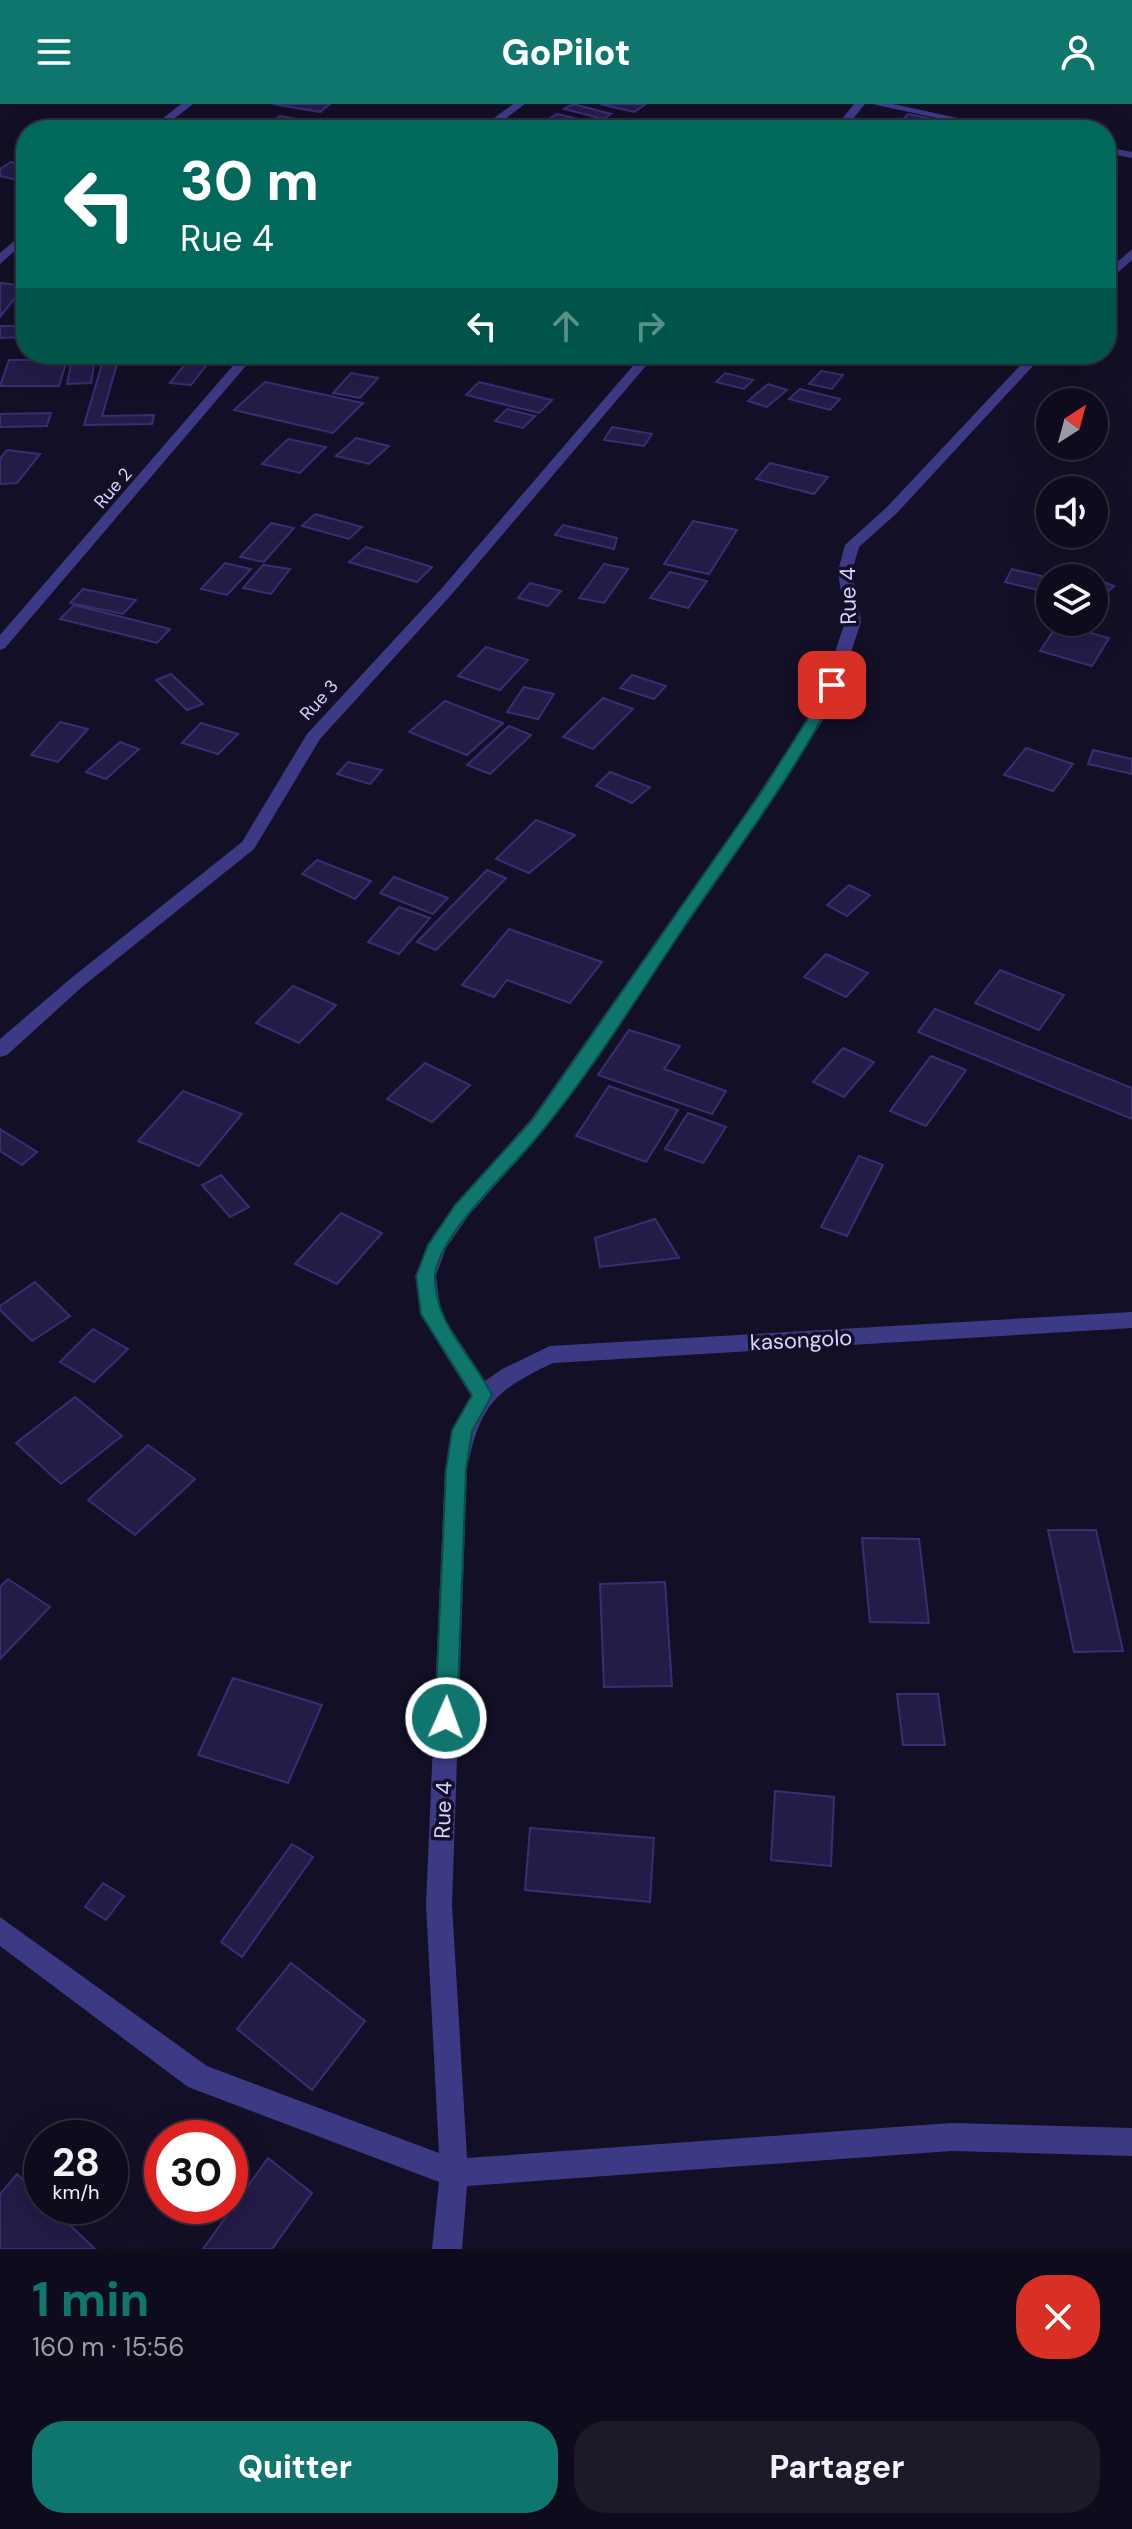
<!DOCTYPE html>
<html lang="fr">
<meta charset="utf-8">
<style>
body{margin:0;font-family:"DM Sans",sans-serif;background:#1c1929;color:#f1f3f6;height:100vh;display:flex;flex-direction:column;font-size:30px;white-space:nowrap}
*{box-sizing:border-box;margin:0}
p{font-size:26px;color:#9b9ba3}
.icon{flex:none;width:44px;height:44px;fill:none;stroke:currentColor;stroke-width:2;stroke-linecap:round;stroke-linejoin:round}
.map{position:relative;height:2145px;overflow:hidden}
.drawer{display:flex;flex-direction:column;background:#0e0b1c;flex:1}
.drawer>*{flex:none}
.hud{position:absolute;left:16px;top:16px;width:1100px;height:244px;border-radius:32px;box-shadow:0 8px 32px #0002,0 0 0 2px #2e2b3b;background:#00695c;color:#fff;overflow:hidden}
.needle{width:52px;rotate:36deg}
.fabs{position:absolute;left:1036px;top:284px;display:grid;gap:16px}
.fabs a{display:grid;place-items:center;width:72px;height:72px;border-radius:50%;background:#0e0b1c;box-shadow:0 8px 32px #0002,0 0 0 2px #2e2b3b;font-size:40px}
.speed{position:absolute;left:24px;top:2016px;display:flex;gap:16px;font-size:40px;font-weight:700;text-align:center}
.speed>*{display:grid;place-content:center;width:104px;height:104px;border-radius:50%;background:#0e0b1c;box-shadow:0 8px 32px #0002,0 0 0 2px #2e2b3b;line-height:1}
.speed small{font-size:20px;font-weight:400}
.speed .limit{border:12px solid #d22;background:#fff;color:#111}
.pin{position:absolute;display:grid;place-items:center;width:68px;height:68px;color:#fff;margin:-34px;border-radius:16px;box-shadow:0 4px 12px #0006}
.me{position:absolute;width:88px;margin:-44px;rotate:2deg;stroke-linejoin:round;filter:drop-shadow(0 0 6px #0008)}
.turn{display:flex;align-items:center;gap:28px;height:168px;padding:0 32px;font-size:36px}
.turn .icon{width:104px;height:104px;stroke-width:2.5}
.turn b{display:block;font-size:56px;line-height:68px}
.lanes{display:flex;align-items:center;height:76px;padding:0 32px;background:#0003;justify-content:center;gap:40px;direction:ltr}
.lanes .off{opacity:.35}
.round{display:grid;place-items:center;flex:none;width:84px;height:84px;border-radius:32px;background:#1c1929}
.headline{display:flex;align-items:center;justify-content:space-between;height:136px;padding:0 32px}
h1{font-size:48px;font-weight:800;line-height:60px;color:#0f766e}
.cta{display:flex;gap:16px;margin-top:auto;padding:16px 32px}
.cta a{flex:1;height:92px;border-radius:32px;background:#0f766e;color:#fff;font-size:32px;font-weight:800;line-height:92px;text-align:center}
.cta a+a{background:#1c1929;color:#f1f3f6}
header{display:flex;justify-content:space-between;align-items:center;height:104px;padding:0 32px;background:#0f766e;color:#fff;font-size:36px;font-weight:800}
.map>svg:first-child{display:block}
.building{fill:#241b47;stroke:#3b2d73;stroke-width:2}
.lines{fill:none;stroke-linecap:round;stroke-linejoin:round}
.minor{fill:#3d3a85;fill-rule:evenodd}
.route{fill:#0f766e;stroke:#0a4d48;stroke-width:2}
.labels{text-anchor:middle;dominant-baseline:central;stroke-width:7;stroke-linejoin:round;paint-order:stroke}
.far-street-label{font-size:18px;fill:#d9d4ff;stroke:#130f26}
.street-label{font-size:22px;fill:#d9d4ff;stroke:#130f26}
</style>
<header><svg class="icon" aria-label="menu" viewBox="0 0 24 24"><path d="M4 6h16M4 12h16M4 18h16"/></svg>GoPilot<svg class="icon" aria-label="person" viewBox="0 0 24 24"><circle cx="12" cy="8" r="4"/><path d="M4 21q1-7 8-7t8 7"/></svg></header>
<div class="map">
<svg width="1132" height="2145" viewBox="0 0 1132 2145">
<rect width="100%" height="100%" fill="#130f26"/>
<g class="building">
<path d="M273,0H330L320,8Z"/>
<path d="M573,0L611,10L603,15L564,5Z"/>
<path d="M600,0H646L634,8Z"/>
<path d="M557,10L594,19L585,26L547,16Z"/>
<path d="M908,10L968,22L964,26H944L917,21L913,24L897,21Z"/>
<path d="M280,12L309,17L298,26L262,25Z"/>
<path d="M11,58L26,62V78L0,72V65Z"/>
<path d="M1,179L24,182L0,213V181Z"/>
<path d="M0,222H26V233L0,234Z"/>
<path d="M73,250H96L91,279L67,280Z"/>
<path d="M105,250H120L102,312L154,311L152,320L84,321Z"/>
<path d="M193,250H215L191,281L170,279Z"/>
<path d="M9,256H67L59,282H0Z"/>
<path d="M821,267L843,271L832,285L809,280Z"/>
<path d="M351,269L378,274L360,294L333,289Z"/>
<path d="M725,269L753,276L744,285L716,278Z"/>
<path d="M265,278L363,299L333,329L234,306Z"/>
<path d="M479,278L552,296L539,309L466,291Z"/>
<path d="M768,280L787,286L767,303L748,297Z"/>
<path d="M800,285L840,295L830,306L789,295Z"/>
<path d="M507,305L535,312L523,324L495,317Z"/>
<path d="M51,309L47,322L0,323V310Z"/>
<path d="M612,323L652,330L644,342L604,336Z"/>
<path d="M356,334L389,342L369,360L336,352Z"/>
<path d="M288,335L326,343L300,369L262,360Z"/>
<path d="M7,346L40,350L17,379L0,380V355Z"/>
<path d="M770,359L828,373L814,390L756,375Z"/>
<path d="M315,410L362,423L349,435L302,422Z"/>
<path d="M693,417L737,426L709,470L664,460Z"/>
<path d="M271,419L294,424L264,458L240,453Z"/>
<path d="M563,421L617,434L614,445L555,431Z"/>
<path d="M366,443L432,463L417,478L349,458Z"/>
<path d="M225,459L251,465L227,491L201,485Z"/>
<path d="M604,460L628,465L604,499L579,494Z"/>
<path d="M263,461L290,465L271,490L243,484Z"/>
<path d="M1012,465L1050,474V489L1005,478Z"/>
<path d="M670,468L707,477L688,504L650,494Z"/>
<path d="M1094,474L1114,482L1094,500Z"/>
<path d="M530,479L561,487L548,502L518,494Z"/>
<path d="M83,485L136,496L123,510L70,499Z"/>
<path d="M74,501L170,525L157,539L60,515Z"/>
<path d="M1058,520L1109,534L1092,562L1040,547Z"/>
<path d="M486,543L528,556L500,586L458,572Z"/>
<path d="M171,570L203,600L187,606L156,576Z"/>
<path d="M632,571L666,582L654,595L620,584Z"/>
<path d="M524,583L554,590L538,615L507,608Z"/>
<path d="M603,594L633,605L593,645L563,633Z"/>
<path d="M445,597L503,619L467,651L409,628Z"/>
<path d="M60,618L88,625L58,658L31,651Z"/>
<path d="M201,619L238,630L218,650L182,639Z"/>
<path d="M509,622L531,631L490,670L467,661Z"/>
<path d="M120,638L139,645L106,675L86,668Z"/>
<path d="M1026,644L1073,660L1053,687L1004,671Z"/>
<path d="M1093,646L1132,655V670L1088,660Z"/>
<path d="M348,658L382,666L370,680L337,670Z"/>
<path d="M610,668L650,683L632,699L596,682Z"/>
<path d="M536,716L575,731L529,769L496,755Z"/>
<path d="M317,756L371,777L355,795L302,770Z"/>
<path d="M487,766L506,774L436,846L417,838Z"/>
<path d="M394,773L448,794L433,810L380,789Z"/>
<path d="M849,781L870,791L847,812L827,801Z"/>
<path d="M399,803L430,814L399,850L368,838Z"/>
<path d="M509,825L602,858L570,899L507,876L494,893L462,881Z"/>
<path d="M826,850L868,869L846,893L804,873Z"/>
<path d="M1000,866L1064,891L1039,926L975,899Z"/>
<path d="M293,882L336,901L299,939L256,919Z"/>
<path d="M935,905L1132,984V1015L918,928Z"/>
<path d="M629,926L680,942L664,965L726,987L712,1010L598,971Z"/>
<path d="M843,944L874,958L844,993L813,978Z"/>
<path d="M931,952L966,966L926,1022L890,1007Z"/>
<path d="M425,959L470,981L432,1018L387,995Z"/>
<path d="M609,982L678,1006L646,1058L576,1032Z"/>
<path d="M183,987L242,1010L199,1062L138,1037Z"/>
<path d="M688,1009L726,1023L703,1059L665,1045Z"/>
<path d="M0,1025L37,1048L22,1061L0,1047Z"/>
<path d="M859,1052L883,1061L847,1132L821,1123Z"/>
<path d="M221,1071L249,1103L230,1113L202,1081Z"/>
<path d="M341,1109L382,1129L337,1180L295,1160Z"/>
<path d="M655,1115L679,1154L600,1163L595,1134Z"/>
<path d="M35,1178L70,1212L32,1237L0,1206V1202Z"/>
<path d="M93,1225L128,1245L94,1278L60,1258Z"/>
<path d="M75,1293L122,1332L61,1380L16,1339Z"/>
<path d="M148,1341L195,1375L135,1431L88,1396Z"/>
<path d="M1048,1426H1096L1123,1547L1074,1548Z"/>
<path d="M862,1434L919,1435L929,1519L870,1518Z"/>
<path d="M8,1475L50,1503L0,1555V1483Z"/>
<path d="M665,1478L672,1582L604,1583L600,1480Z"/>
<path d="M233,1574L322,1601L288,1679L198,1651Z"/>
<path d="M897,1590H938L945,1641H903Z"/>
<path d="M775,1687L834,1693L831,1762L771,1756Z"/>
<path d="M530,1724L654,1734L650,1798L525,1786Z"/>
<path d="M292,1740L313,1753L242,1853L221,1838Z"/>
<path d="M103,1779L124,1792L106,1816L85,1803Z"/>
<path d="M291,1859L365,1917L312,1986L237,1925Z"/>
<path d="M268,2054L312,2089L272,2145H203Z"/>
<path d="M17,2070L42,2094V2102H50L95,2145H0V2090Z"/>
</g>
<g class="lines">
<g class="minor">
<path d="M181,0H193L160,26H148Z"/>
<path d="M513,0H525L490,26H478Z"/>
<path d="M854,0H865L844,26H833Z"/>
<path d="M872,0H893L1013,26H992Z"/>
<path d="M1106,43L1132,48V54L1106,49Z"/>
<path d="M26,127V137L0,160V149Z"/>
<path d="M1132,145V156L1106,179V168Z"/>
<path d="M243,250H256L5,544L0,546V531Z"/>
<path d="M643,250H656L452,490L320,635L254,745L82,883L7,951L0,953V935L70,875L242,738L307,630L442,484Z"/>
<path d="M1031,250H1044L897,409L859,443L852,467L861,518L840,581L823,616L759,716L546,1024L469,1111L446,1144L436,1172L441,1209L485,1277L502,1265L550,1242L1132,1208V1224L553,1259C494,1287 480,1301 467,1365L452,1800L467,2054L951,2019L1132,2024V2052L951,2047L467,2082L462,2145H432L439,2078L188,1983L0,1842V1813L207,1962L439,2049L426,1800L445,1365L456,1321L471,1292L420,1210L416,1172L427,1141L455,1101L532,1014L746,709L807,616L824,581L845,518L838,467L845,441L887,403Z"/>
</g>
</g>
<path class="route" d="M832,577L839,581C798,666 739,742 686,820C636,895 585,979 525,1047C500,1076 437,1134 435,1173C434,1219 473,1253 492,1291L472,1327L466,1365L457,1614L454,1621L446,1624L438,1621L435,1614L446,1365L452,1326L472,1291L421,1210L416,1172L428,1141L455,1101L533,1015L762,687L807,616L825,581Z"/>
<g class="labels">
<g class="far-street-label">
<text transform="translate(113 384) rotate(-49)">Rue 2</text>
<text transform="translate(319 596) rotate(-48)">Rue 3</text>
</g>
<g class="street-label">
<text transform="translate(848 492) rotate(-91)">Rue 4</text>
<text transform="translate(801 1236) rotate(-3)">kasongolo</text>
<text transform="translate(443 1706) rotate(-88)">Rue 4</text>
</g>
</g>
</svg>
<div class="fabs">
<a><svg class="needle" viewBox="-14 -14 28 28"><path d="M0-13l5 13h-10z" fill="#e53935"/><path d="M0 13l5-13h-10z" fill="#9b9ba3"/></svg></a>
<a><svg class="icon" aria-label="sound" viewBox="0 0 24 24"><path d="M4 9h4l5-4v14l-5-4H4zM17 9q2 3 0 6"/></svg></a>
<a><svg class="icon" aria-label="layers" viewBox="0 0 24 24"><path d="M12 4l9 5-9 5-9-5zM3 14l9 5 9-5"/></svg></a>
</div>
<div class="speed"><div>28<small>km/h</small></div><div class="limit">30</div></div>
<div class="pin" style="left:832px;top:581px;background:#d93025"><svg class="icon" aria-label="arrive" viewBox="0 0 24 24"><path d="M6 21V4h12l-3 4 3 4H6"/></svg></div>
<svg class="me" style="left:446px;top:1614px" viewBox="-20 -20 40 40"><circle r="17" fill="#0f766e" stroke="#fff" stroke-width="3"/><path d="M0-11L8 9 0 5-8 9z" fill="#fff"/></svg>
<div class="hud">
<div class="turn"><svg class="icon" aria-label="left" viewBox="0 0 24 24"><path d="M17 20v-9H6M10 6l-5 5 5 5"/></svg><div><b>30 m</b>Rue 4</div></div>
<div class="lanes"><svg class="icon" aria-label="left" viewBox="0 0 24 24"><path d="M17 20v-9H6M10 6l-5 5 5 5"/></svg><svg class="icon off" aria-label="ahead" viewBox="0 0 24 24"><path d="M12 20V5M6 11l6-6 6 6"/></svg><svg class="icon off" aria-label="right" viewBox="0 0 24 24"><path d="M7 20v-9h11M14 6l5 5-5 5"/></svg></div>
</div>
</div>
<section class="drawer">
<div class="headline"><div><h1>1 min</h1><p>160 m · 15:56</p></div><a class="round" style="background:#d93025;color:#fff"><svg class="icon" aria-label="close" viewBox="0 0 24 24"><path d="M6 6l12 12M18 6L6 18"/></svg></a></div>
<div class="cta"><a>Quitter</a><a>Partager</a></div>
</section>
